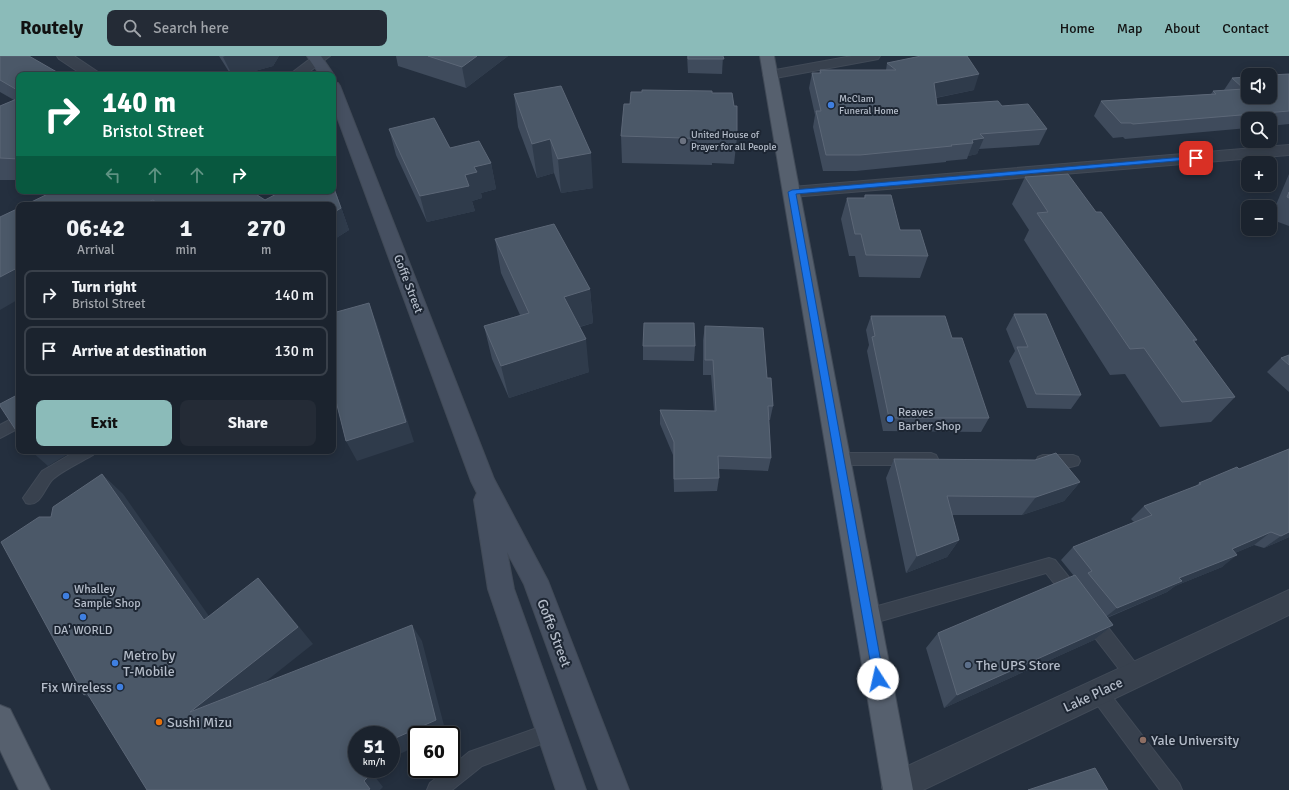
<!DOCTYPE html>
<meta charset="utf-8">
<style>
body{margin:0;font-family:Signika,sans-serif;background:#242b36;color:#f1f3f6;height:100vh;display:flex;flex-direction:column;font-size:15px;white-space:nowrap}
*{box-sizing:border-box;margin:0}
p{font-size:13px;color:#a0a4aa}
.icon{flex:none;width:22px;height:22px;fill:none;stroke:currentColor;stroke-width:2;stroke-linecap:round;stroke-linejoin:round}
.map{position:relative;flex:1;overflow:hidden}
.details{position:absolute;left:16px;top:146px;width:320px;height:252px;display:flex;flex-direction:column;background:#1b232e;border-radius:8px;box-shadow:0 2px 10px #0003,0 0 0 1px #39404a}
.details>*{flex:none}
.hud{position:absolute;left:16px;top:16px;width:320px;height:122px;border-radius:8px;box-shadow:0 2px 10px #0003,0 0 0 1px #39404a;background:#0b6e4f;color:#fff;overflow:hidden}
.buttons{position:absolute;left:1241px;top:12px;display:grid;gap:8px}
.buttons a{display:grid;place-items:center;width:36px;height:36px;border-radius:8px;background:#1b232e;box-shadow:0 2px 10px #0003,0 0 0 1px #39404a;font-size:20px}
.speed{position:absolute;left:348px;top:670px;display:flex;gap:8px;font-size:20px;font-weight:700;text-align:center}
.speed>*{display:grid;place-content:center;width:52px;height:52px;border-radius:50%;background:#1b232e;box-shadow:0 2px 10px #0003,0 0 0 1px #39404a;line-height:1}
.speed small{font-size:10px;font-weight:400}
.speed .limit{border:2px solid #111;border-radius:6px;background:#fff;color:#111}
.pin{position:absolute;display:grid;place-items:center;width:34px;height:34px;color:#fff;margin:-17px;border-radius:8px;box-shadow:0 2px 6px #0006}
.me{position:absolute;width:44px;margin:-22px;rotate:350deg;stroke-linejoin:round;filter:drop-shadow(0 0 3px #0008)}
.turn{display:flex;align-items:center;gap:14px;height:84px;padding:0 20px;font-size:18px}
.turn .icon{width:52px;height:52px;stroke-width:2.5}
.turn b{display:block;font-size:28px;line-height:34px}
.lanes{display:flex;align-items:center;height:38px;padding:0 20px;background:#0003;justify-content:center;gap:20px;direction:ltr}
.lanes .off{opacity:.35}
.eta{display:flex;justify-content:space-evenly;align-items:center;height:68px;text-align:center}
.eta b{font-size:24px;font-weight:700;line-height:28px}
.cta{display:flex;gap:8px;margin-top:auto;padding:8px 20px}
.cta a{flex:1;height:46px;border-radius:8px;background:#8bbbb9;color:#111;font-size:16px;font-weight:700;line-height:46px;text-align:center}
.cta a+a{background:#242b36;color:#f1f3f6}
ul{padding:0;list-style:none}
li{display:flex;align-items:center;gap:12px;height:50px;margin:0 8px 6px;padding:0 12px;border:2px solid #39404a;border-radius:8px}
li div{flex:1}
li b{display:block;font-size:15px}
li em{font-style:normal}
header{display:flex;align-items:center;gap:24px;box-sizing:border-box;height:56px;padding:0 20px;background:#8bbbb9;color:#111}
header strong{font-size:19px}
nav{display:flex;gap:22px;margin-inline-start:auto;font-size:14px}
.search{width:280px;height:36px;background:#242b36;display:flex;align-items:center;gap:10px;box-sizing:border-box;padding:0 14px;border-radius:8px;color:#a0a4aa;font-size:15px}
.map>svg:first-child{display:block}
.lines{fill:none;stroke-linecap:round;stroke-linejoin:round}
.lane-casing{stroke:#414a57;stroke-width:2}
.street-casing{stroke:#414a57;stroke-width:2}
.secondary-casing{stroke:#414a57;stroke-width:2}
.primary-casing{stroke:#414a57;stroke-width:2}
.lane{fill:#38414e;fill-rule:evenodd}
.street{fill:#38414e;fill-rule:evenodd}
.secondary{fill:#465061;fill-rule:evenodd}
.primary{fill:#56606e;fill-rule:evenodd}
.wall{fill:#3f4b5c}
.shaded-wall{fill:#2f3b4b}
.building{fill:#4b5868;stroke:#5c6777}
.route{fill:#1a73e8;stroke:#114b97}
.shop-dot{fill:#3f7fe0;stroke:#1d2633;stroke-width:1.5}
.worship-dot{fill:#6b7280;stroke:#1d2633;stroke-width:1.5}
.service-dot{fill:#5c6f8a;stroke:#1d2633;stroke-width:1.5}
.food-dot{fill:#e8710a;stroke:#1d2633;stroke-width:1.5}
.education-dot{fill:#8d6e63;stroke:#1d2633;stroke-width:1.5}
.labels{text-anchor:middle;dominant-baseline:central;stroke-width:4;stroke-linejoin:round;paint-order:stroke}
.far-poi-label{font-size:10px;fill:#b4bcc9;stroke:#1d2633;text-anchor:start}
.street-label{font-size:12px;fill:#b4bcc9;stroke:#1d2633}
.poi-label{font-size:12px;fill:#b4bcc9;stroke:#1d2633;text-anchor:start}
.near-street-label{font-size:14px;fill:#b4bcc9;stroke:#1d2633}
.near-poi-label{font-size:14px;fill:#b4bcc9;stroke:#1d2633;text-anchor:start}
</style>
<header>
<strong>Routely</strong>
<div class="search"><svg class="icon" aria-label="search" viewBox="0 0 24 24"><circle cx="10" cy="10" r="6"/><path d="M15 15l6 6"/></svg>Search here</div>
<nav><a>Home</a><a>Map</a><a>About</a><a>Contact</a></nav>
</header>
<div class="map">
<svg width="1289" height="734" viewBox="0 0 1289 734">
<rect width="100%" height="100%" fill="#242f3e"/>
<g class="lines">
<defs>
<g id="lane">
<path d="M19,359V372L0,382V369Z"/>
<path d="M76,395H95L93,399C83,405 60,416 52,424C44,433 40,452 26,447L23,442L42,415Z"/>
<path d="M839,397H931L936,399L938,403L936,407L931,409H839L834,407L832,403L834,399Z"/>
<path d="M1043,399H1073L1078,401L1080,405L1078,409C1067,413 1049,413 1038,409L1036,405L1038,401Z"/>
<path d="M1049,502L1055,504L1080,535L1082,540L1080,545L1074,548L1068,545L1046,517L867,569L861,567L859,561L861,555L867,553Z"/>
<path d="M1091,555L1097,557L1141,614L1144,620L1141,626L1135,629L1129,626L1085,569L1083,563L1085,557Z"/>
<path d="M1098,627L1104,630L1179,727L1182,734H1160L1092,642L1089,636L1092,630Z"/>
<path d="M551,667L557,670L560,676L557,682L482,710L452,734H427L430,727L448,713H451V711L469,696Z"/>
</g>
<g id="street">
<path d="M57,0H74L98,16L100,19H83L59,3Z"/>
<path d="M314,0H330L305,19H289Z"/>
<path d="M852,0H880L878,3L873,4L770,23L765,22L763,19L765,16L770,15Z"/>
<path d="M1289,89V99L792,141L786,140L783,136L786,132L792,131Z"/>
<path d="M1289,534V559L923,734H883L882,731L886,720Z"/>
</g>
<g id="secondary">
<path d="M307,0H321L334,19L333,21V19H320Z"/>
<path d="M333,26L338,27L340,30L494,423L548,525L629,734H599L524,528L507,496L514,533L586,734H556L488,533L474,444L477,437L471,425L333,50Z"/>
</g>
<g id="primary">
<path d="M760,0H774L913,734H883Z"/>
<path d="M0,649L10,653L50,734H19L0,694Z"/>
</g>
</defs>
<use href="#lane" class="lane-casing"/>
<use href="#street" class="street-casing"/>
<use href="#secondary" class="secondary-casing"/>
<use href="#primary" class="primary-casing"/>
<use href="#lane" class="lane"/>
<use href="#street" class="street"/>
<use href="#secondary" class="secondary"/>
<use href="#primary" class="primary"/>
</g>
<g class="wall">
<path d="M0,0L19,19V124H0V50L14,44L0,36Z"/>
<path d="M219,0H279L273,10L241,19H231Z"/>
<path d="M396,0H508L466,32L398,10Z"/>
<path d="M687,0H723L722,18L688,17Z"/>
<path d="M887,7L974,34L936,42L937,49L1002,50L1047,73L1039,89L979,93L977,98L968,100L967,103L946,105V106L856,115H823L813,71L815,59L809,32L812,17H819L820,14H886Z"/>
<path d="M1289,18V68L1270,70V63H1248V72L1125,83L1123,81L1113,82L1094,60L1101,45L1211,38L1213,35L1224,34L1232,22Z"/>
<path d="M712,37L737,81L734,108L712,107V109L622,107L621,80L630,48Z"/>
<path d="M514,38L593,132L561,137L554,117L537,122L518,71Z"/>
<path d="M389,73L450,92L491,107L496,133L481,137L482,142L472,145L475,155L427,166L396,99Z"/>
<path d="M1289,118V170L1270,163Z"/>
<path d="M1025,121L1096,156L1197,284L1194,286L1235,341L1211,366L1160,371L1125,318L1110,319L1024,184L1029,174L1012,148Z"/>
<path d="M333,128L349,174L333,184V149H25L54,135H251L265,144L282,135H333Z"/>
<path d="M865,139L928,200L920,222L859,221L855,200H849L841,163L847,142H864Z"/>
<path d="M495,183L590,233L593,267L580,271L589,316L509,342L492,303L484,270L520,259L501,217Z"/>
<path d="M1014,258L1081,339L1071,353L1027,352L1009,305L1015,295L1006,273Z"/>
<path d="M871,260L952,282L989,362L981,376L883,375L867,295L869,289L866,274Z"/>
<path d="M705,270L767,322L773,350L770,364H769L771,402L768,415L719,413V422L717,435L674,436L673,399L660,368V354L714,355L711,319H703V284Z"/>
<path d="M643,290H695L694,305L643,304Z"/>
<path d="M1289,299V336L1267,316L1281,302Z"/>
<path d="M1289,393V481L1287,482L1264,492L1254,489L1235,497L1222,511L1175,530L1167,536L1107,562L1113,569L1094,584L944,652L926,592L938,577L1074,520L1061,504L1073,491L1134,466L1131,463L1144,450L1196,430L1199,427L1239,413Z"/>
<path d="M894,403L1080,426L1064,445L1022,459H952L959,484L947,501L906,517L886,422Z"/>
</g>
<g class="shaded-wall">
<path d="M225,0H279L273,10L241,19H232L223,1Z"/>
<path d="M477,0H508L466,32L462,11Z"/>
<path d="M979,18L974,34L929,43L934,27Z"/>
<path d="M984,82L977,98L968,100L973,87L972,84Z"/>
<path d="M550,83L554,117L537,122L532,88Z"/>
<path d="M591,97L593,132L561,137L558,103Z"/>
<path d="M491,107L496,133L481,137L482,142L472,145L475,155L427,166L420,140L465,119L474,111Z"/>
<path d="M333,128L349,174L333,184Z"/>
<path d="M153,144L156,149H142Z"/>
<path d="M19,211V243L0,254V221Z"/>
<path d="M590,233L593,267L567,274L564,241Z"/>
<path d="M369,247L377,268L414,386L357,405L346,385Z"/>
<path d="M586,283L589,316L509,342L501,310Z"/>
<path d="M31,395H73L48,410Z"/>
<path d="M102,418L123,438L223,580L204,564Z"/>
<path d="M1080,426L1064,445L1022,459L1036,441Z"/>
<path d="M1271,476L1254,489L1216,505L1232,493Z"/>
<path d="M1289,476V481L1287,482L1264,492L1281,480Z"/>
<path d="M959,484L947,501L906,517L917,500Z"/>
<path d="M1237,499L1222,511L1175,530L1167,536L1103,563L1117,552L1179,522Z"/>
<path d="M258,522L274,540L313,588L211,669L190,656Z"/>
<path d="M412,569L422,585L446,677L442,679H417V690L391,702V684Z"/>
<path d="M1113,569L1094,584L944,652L957,639Z"/>
<path d="M87,637L110,653L84,639Z"/>
<path d="M364,713H369L383,731L380,734H368L364,725Z"/>
</g>
<g class="building">
<path d="M0,0H29L62,19H19V35L0,24Z"/>
<path d="M428,0H477L462,11Z"/>
<path d="M688,0H723L724,3H688Z"/>
<path d="M921,0H967L979,18L934,27L937,49L998,45L1002,50L1028,48L1047,73L980,78L984,82L972,84L973,87L951,89L952,90L860,99H826L816,55H821L812,17H821L820,14H896L887,7Z"/>
<path d="M1289,18V55L1133,68L1131,67H1121L1101,45L1216,38L1213,35L1244,33L1232,22L1248,21V41H1270V19Z"/>
<path d="M561,30L591,97L558,103L550,83L532,88L514,38Z"/>
<path d="M642,34L712,35V37H732L734,50H737V81H714V83L621,80L624,48H630L631,36H642Z"/>
<path d="M19,42V103L0,102V50Z"/>
<path d="M434,62L450,92L479,85L491,107L474,111L477,116L465,119L469,130L420,140L389,73Z"/>
<path d="M1068,118L1096,156H1101L1197,284H1193L1235,341L1182,346L1144,292L1130,293L1037,157L1048,156L1025,121Z"/>
<path d="M333,130L341,152L333,157V149H160L153,144L142,149H25L54,135H251L265,144L282,135H333Z"/>
<path d="M1289,136V142L1287,141Z"/>
<path d="M865,139H891L900,174H920L928,200L866,199L861,178H855L847,142H865Z"/>
<path d="M19,152V211L0,221V161Z"/>
<path d="M554,168L590,233L564,241L586,283L501,310L484,270L529,257L495,183Z"/>
<path d="M369,247L406,366L346,385L333,333V257Z"/>
<path d="M1014,258H1046L1081,339L1036,338L1017,291H1028Z"/>
<path d="M871,260H945L952,282H962L989,362H889L872,281L875,280Z"/>
<path d="M644,267H694L695,290H643Z"/>
<path d="M705,270L763,272L767,322H771L773,350H768L771,402L718,400L719,422L674,423V386L660,354L716,355L713,304H705Z"/>
<path d="M1289,299V309L1281,302Z"/>
<path d="M19,338V379L0,350V348Z"/>
<path d="M1289,393V476L1281,480L1271,476L1232,493L1237,499L1179,522L1182,525L1117,552L1088,517L1092,515L1073,491L1152,459L1144,450L1201,428L1199,427L1237,411L1239,413Z"/>
<path d="M1056,397L1080,426L1036,441L947,440L959,484L917,500L894,403L1035,404Z"/>
<path d="M102,418L204,564L258,522L298,571L190,656L412,569L436,664L391,684V679H357V700L355,701L357,704V713H364L369,720L364,725L370,733L368,734H147L87,637L84,639L1,486L39,461H51L53,451Z"/>
<path d="M1075,519L1113,569L957,639L938,577Z"/>
<path d="M1095,712L1108,734H1028Z"/>
</g>
<path class="route" d="M1196,100L1200,102L1199,103L796,138L884,623L882,627L878,629L874,627L788,136L792,134Z"/>
<g class="shop-dot">
<circle cx="831" cy="49" r="4"/>
<circle cx="890" cy="363" r="4"/>
<circle cx="66" cy="540" r="4"/>
<circle cx="83" cy="561" r="4"/>
<circle cx="115" cy="607" r="4"/>
<circle cx="120" cy="631" r="4"/>
</g>
<circle class="worship-dot" cx="683" cy="85" r="4"/>
<circle class="service-dot" cx="968" cy="609" r="4"/>
<circle class="food-dot" cx="159" cy="666" r="4"/>
<circle class="education-dot" cx="1143" cy="684" r="4"/>
<g class="labels">
<g class="far-poi-label">
<text x="839" y="43">McClam<tspan x="839" dy="12">Funeral Home</tspan></text>
<text x="691" y="79">United House of<tspan x="691" dy="12">Prayer for all People</tspan></text>
</g>
<g class="street-label">
<text transform="translate(408 228) rotate(69)">Goffe Street</text>
</g>
<g class="poi-label">
<text x="898" y="356">Reaves<tspan x="898" dy="14">Barber Shop</tspan></text>
<text x="74" y="533">Whalley<tspan x="74" dy="14">Sample Shop</tspan></text>
<text x="83" y="574" text-anchor="middle">DA' WORLD</text>
</g>
<g class="near-street-label">
<text transform="translate(554 577) rotate(69)">Goffe Street</text>
<text transform="translate(1093 639) rotate(-25)">Lake Place</text>
</g>
<g class="near-poi-label">
<text x="123" y="599">Metro by<tspan x="123" dy="16">T-Mobile</tspan></text>
<text x="976" y="609">The UPS Store</text>
<text x="112" y="631" text-anchor="end">Fix Wireless</text>
<text x="167" y="666">Sushi Mizu</text>
<text x="1151" y="684">Yale University</text>
</g>
</g>
</svg>
<div class="buttons">
<a><svg class="icon" aria-label="sound" viewBox="0 0 24 24"><path d="M4 9h4l5-4v14l-5-4H4zM17 9q2 3 0 6"/></svg></a>
<a><svg class="icon" aria-label="search" viewBox="0 0 24 24"><circle cx="10" cy="10" r="6"/><path d="M15 15l6 6"/></svg></a>
<a>+</a>
<a>−</a>
</div>
<div class="speed"><div>51<small>km/h</small></div><div class="limit">60</div></div>
<div class="pin" style="left:1196px;top:102px;background:#d93025"><svg class="icon" aria-label="arrive" viewBox="0 0 24 24"><path d="M6 21V4h12l-3 4 3 4H6"/></svg></div>
<svg class="me" style="left:878px;top:623px" viewBox="-20 -20 40 40"><circle r="19" fill="#fff"/><path d="M0-13L10 11 0 6-10 11z" fill="#1a73e8"/></svg>
<div class="hud">
<div class="turn"><svg class="icon" aria-label="right" viewBox="0 0 24 24"><path d="M7 20v-9h11M14 6l5 5-5 5"/></svg><div><b>140 m</b>Bristol Street</div></div>
<div class="lanes"><svg class="icon off" aria-label="left" viewBox="0 0 24 24"><path d="M17 20v-9H6M10 6l-5 5 5 5"/></svg><svg class="icon off" aria-label="ahead" viewBox="0 0 24 24"><path d="M12 20V5M6 11l6-6 6 6"/></svg><svg class="icon off" aria-label="ahead" viewBox="0 0 24 24"><path d="M12 20V5M6 11l6-6 6 6"/></svg><svg class="icon" aria-label="right" viewBox="0 0 24 24"><path d="M7 20v-9h11M14 6l5 5-5 5"/></svg></div>
</div>
<section class="details">
<div class="eta">
<div><b>06:42</b><p>Arrival</p></div>
<div><b>1</b><p>min</p></div>
<div><b>270</b><p>m</p></div>
</div>
<ul>
<li><svg class="icon" aria-label="right" viewBox="0 0 24 24"><path d="M7 20v-9h11M14 6l5 5-5 5"/></svg><div><b>Turn right</b><p>Bristol Street</p></div><em>140 m</em></li>
<li><svg class="icon" aria-label="arrive" viewBox="0 0 24 24"><path d="M6 21V4h12l-3 4 3 4H6"/></svg><div><b>Arrive at destination</b></div><em>130 m</em></li>
</ul>
<div class="cta"><a>Exit</a><a>Share</a></div>
</section>
</div>
